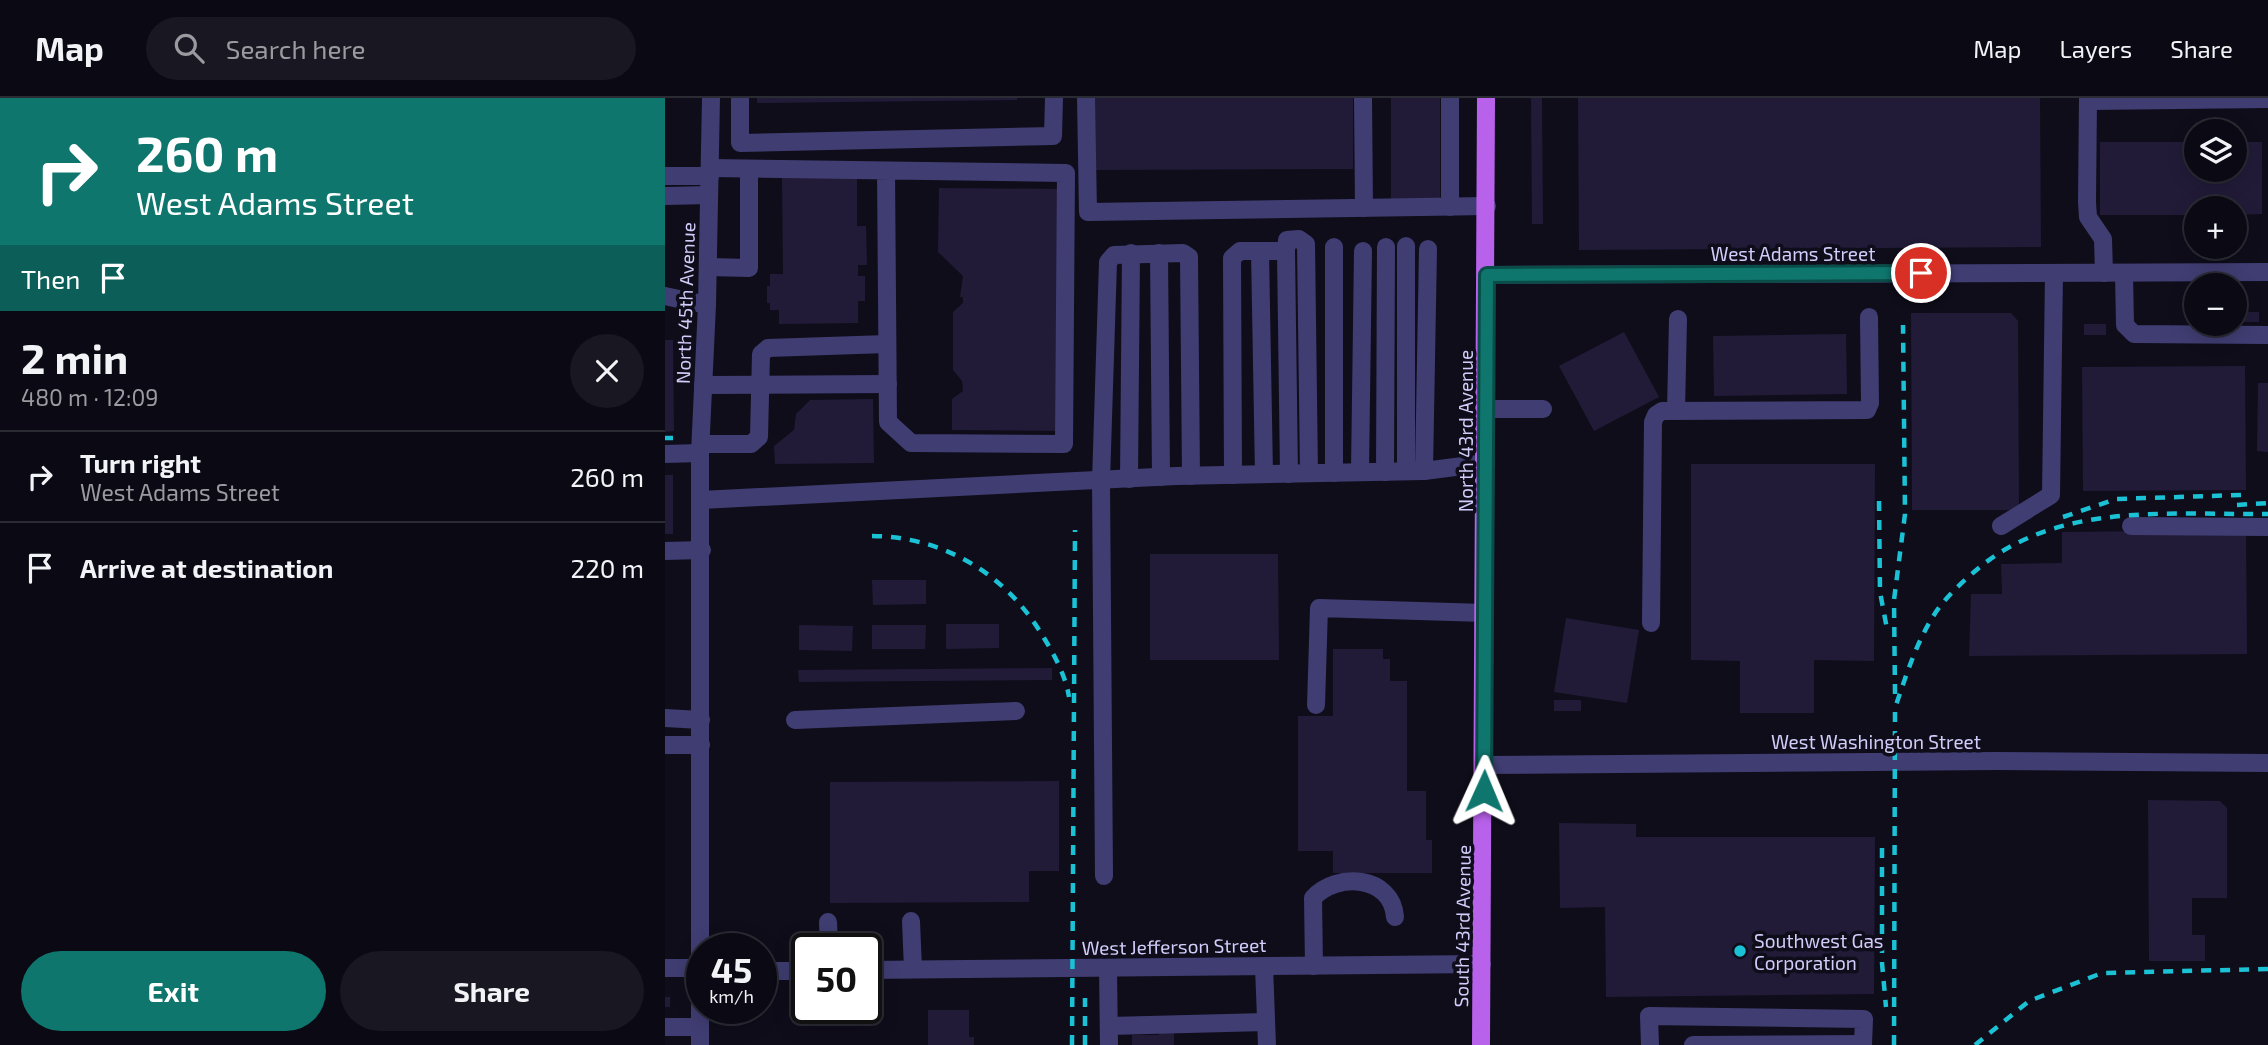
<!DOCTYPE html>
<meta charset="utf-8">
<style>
body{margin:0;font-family:"Exo 2",sans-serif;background:#191822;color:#f1f3f6;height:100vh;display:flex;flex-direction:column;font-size:26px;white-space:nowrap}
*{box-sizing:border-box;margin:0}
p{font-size:23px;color:#9a9aa0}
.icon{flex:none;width:38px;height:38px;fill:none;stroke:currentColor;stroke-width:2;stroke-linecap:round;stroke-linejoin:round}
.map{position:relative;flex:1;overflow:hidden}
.drawer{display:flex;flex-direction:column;background:#0b0a14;width:665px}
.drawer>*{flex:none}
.top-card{background:#0f766e;color:#fff;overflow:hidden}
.controls{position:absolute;left:1519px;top:21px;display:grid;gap:14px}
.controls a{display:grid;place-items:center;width:63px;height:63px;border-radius:50%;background:#0b0a14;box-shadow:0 4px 18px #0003,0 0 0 2px #2b2b34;font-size:35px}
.speed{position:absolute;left:21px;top:835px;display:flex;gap:14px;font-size:35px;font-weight:700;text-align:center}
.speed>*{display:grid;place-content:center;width:91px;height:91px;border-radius:50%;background:#0b0a14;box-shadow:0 4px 18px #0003,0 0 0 2px #2b2b34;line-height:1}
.speed small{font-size:18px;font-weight:400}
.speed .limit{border:4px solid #111;border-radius:10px;background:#fff;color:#111}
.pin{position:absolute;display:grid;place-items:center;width:60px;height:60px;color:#fff;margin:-30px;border:4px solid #fff;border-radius:50%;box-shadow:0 2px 7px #0007}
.me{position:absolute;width:77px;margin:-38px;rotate:1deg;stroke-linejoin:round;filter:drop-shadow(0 0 5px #0008)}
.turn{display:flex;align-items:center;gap:24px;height:147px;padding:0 21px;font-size:32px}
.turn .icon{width:91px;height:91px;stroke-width:2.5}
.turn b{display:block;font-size:49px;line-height:60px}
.then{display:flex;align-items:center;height:66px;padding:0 21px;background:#0003;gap:14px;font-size:26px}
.round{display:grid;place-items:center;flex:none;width:74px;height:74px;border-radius:37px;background:#191822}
.overview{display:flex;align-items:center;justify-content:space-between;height:119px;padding:0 21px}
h1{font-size:42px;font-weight:700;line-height:52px}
.cta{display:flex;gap:14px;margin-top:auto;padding:14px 21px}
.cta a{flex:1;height:80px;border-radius:42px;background:#0f766e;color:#fff;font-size:28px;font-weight:700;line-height:80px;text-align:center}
.cta a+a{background:#191822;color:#f1f3f6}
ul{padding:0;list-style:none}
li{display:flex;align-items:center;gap:21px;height:91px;padding:0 21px;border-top:2px solid #2b2b34}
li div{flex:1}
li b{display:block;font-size:26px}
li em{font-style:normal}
header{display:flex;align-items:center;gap:42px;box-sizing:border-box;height:98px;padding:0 35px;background:#0b0a14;border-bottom:2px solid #2b2b34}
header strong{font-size:33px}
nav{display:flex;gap:38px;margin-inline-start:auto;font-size:24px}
.search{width:490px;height:63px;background:#191822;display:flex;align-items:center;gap:18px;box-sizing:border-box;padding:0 24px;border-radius:38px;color:#9a9aa0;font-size:26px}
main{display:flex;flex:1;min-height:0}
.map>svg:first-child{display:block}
.building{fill:#211b38}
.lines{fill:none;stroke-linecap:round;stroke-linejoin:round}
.minor{stroke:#403d73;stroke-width:18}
.major{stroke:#b861eb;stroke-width:18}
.rail{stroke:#1bc2d5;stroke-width:4.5;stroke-dasharray:10 9;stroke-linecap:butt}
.route-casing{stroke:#0a4d48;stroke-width:18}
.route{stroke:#0f766e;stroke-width:12}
.poi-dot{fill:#1bc2d5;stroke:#0f0d1a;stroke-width:2.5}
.labels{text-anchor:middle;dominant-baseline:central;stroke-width:7;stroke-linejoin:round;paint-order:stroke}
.street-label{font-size:19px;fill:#d1ccf9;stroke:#0f0d1a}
.poi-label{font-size:19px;fill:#d1ccf9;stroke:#0f0d1a;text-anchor:start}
</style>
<header>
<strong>Map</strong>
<div class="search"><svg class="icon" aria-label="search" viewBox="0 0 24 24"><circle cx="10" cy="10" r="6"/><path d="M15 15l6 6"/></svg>Search here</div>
<nav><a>Map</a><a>Layers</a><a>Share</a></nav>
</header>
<main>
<section class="drawer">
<div class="top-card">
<div class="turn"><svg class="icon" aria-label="right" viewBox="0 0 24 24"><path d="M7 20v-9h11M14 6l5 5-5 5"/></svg><div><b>260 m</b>West Adams Street</div></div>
<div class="then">Then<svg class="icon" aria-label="arrive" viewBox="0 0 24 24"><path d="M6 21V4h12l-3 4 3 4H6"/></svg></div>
</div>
<div class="overview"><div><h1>2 min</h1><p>480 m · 12:09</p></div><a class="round"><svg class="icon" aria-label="close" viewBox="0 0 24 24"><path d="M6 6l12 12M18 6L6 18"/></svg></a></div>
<ul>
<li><svg class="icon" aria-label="right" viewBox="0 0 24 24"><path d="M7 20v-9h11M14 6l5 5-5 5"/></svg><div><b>Turn right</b><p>West Adams Street</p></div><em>260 m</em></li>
<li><svg class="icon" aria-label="arrive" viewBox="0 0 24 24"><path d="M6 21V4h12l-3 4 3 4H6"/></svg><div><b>Arrive at destination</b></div><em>220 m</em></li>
</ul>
<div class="cta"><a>Exit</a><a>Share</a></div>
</section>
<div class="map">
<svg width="1603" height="947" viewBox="0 0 1603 947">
<rect width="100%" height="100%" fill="#0f0d1a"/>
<g class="building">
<path d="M92,0H352V2L92,5Z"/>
<path d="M429,0H688V71L429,72Z"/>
<rect x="726" y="0" width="49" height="103"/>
<path d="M866,0H877L878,126H867Z"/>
<path d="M913,0H1375L1376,149L914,152Z"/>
<path d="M1435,44H1531V72H1570V44H1597V116L1570,117V110H1531V117H1435Z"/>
<path d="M192,78V128H201L202,167H193V178H200V203H193V225L114,226V212H105V205H102V188H105V176H118L117,79Z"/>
<path d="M274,90L398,91L396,333L287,332V301L298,293L297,283L288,272V214L298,205V199H295L298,178L273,154Z"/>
<rect x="1570" y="214" width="24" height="10"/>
<path d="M1246,215H1346L1353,223L1354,412H1247Z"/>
<rect x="1419" y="226" width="22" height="11"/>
<path d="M959,234L994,299L929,333L894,268Z"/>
<path d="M1181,236L1182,296L1049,298L1048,238Z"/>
<path d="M0,242H8L9,333L0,334Z"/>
<path d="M1580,268L1581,392L1418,393L1417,269Z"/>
<path d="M1593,285H1603V354L1592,353Z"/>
<path d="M208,301L209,365L110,366L109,348L129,332L131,316L145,302Z"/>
<path d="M1026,366H1210L1209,563L1149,562V615H1075V563L1026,562Z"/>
<rect x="0" y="377" width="8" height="59"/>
<path d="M1581,432L1582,556L1304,558L1306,496H1337L1336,466L1397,465V434Z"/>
<path d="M485,456H613L614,562H485Z"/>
<path d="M207,482H261V506L208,507Z"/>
<path d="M901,520L974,532L962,605L889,594Z"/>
<path d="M281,526H334V550L281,551Z"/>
<path d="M134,527L188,528L187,553L134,552Z"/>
<path d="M207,527H261L260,551H207Z"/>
<path d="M668,551H718V561H725V583H742V693H761V742H767V775H668V753H633V618H668Z"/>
<path d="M387,570V582L134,584L133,572Z"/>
<rect x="889" y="602" width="27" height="11"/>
<path d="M394,683V773H364V804L165,805V684Z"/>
<path d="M1483,702L1555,703L1562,710V800H1527V837H1540V863H1484Z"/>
<path d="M894,725L971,726V739H1210L1209,896L941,899L940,809L895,810Z"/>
<rect x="0" y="899" width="5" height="10"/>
<path d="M263,912H304V939H309V947H263Z"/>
<path d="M494,931H509V947H467V937H494Z"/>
</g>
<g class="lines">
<g class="minor">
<path d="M75,0V45L388,38L389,0"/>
<path d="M421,0L423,114L822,108"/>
<path d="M698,0L699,110"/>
<path d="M785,0V109"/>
<path d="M1423,0L1422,104L1423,119L1438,141L1439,175"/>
<path d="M1423,3L1603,1"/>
<path d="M45,70L401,75L399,346L246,345L223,324L221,73"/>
<path d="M0,78H45"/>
<path d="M0,98L44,97"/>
<path d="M741,148V373"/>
<path d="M669,149V375"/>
<path d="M595,153L599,376"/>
<path d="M621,153L624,376"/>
<path d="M494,155L496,379"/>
<path d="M43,169L84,170V71"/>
<path d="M1459,175L1460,227L1469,236L1603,237"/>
<path d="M822,177L1603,174"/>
<path d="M0,198L42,207"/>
<path d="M38,287L223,286"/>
<path d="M821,311H878"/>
<path d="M1011,313L1013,221"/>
<path d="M36,346H86L94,339L96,256L103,250L222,246"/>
<path d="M0,356L35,355"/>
<path d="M759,373L763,151"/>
<path d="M695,374L698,153"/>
<path d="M720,374L721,149"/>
<path d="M568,377L567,160L575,153H621L622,142L634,141L641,146L644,375"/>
<path d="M464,381L466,155"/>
<path d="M36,402L511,378L759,373L821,365"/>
<path d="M1336,428L1386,397L1389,175"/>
<path d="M1466,428L1603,429"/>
<path d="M0,453L37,452"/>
<path d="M986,525L988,324L991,317L997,313L1202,312L1205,305L1204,219"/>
<path d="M651,607L654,510L820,515"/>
<path d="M0,620L36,622"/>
<path d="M130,622L351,613"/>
<path d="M0,647H36"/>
<path d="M820,667L1331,663L1603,665"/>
<path d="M439,778L436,383L443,164L449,157L518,155L524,159L526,378"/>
<path d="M246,823L248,871"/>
<path d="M163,824L164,850"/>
<path d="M599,868L602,947"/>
<path d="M649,868L648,800C671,774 727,777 730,819"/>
<path d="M0,870H25L37,873"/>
<path d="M443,870L444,947"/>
<path d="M201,872L817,866"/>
<path d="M96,873H142"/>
<path d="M444,928L601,924"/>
<path d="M0,929H35"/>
<path d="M35,947V355L42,207L46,0"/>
<path d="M985,947L984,918L1199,921L1198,947"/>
<path d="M1028,947L1198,946"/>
</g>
<path class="major" d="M816,947L821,0"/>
<g class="rail">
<path d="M0,340H8"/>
<path d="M1214,403L1215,494L1222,531"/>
<path d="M1572,407L1603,405"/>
<path d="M1398,419L1451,401L1576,397"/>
<path d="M207,438C281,439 342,477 379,540C390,558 401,579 404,599"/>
<path d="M1230,596L1229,502L1240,416L1238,227"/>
<path d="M1217,750V865L1221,909"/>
<path d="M407,947L410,432"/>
<path d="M420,947V900"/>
<path d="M1229,947L1230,610C1241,578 1251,545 1269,517C1279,501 1295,486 1309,474C1390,403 1502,417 1603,416"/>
<path d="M1310,947L1364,903L1437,875L1603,871"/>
</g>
</g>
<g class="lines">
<defs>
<path id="route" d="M819,693L822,177L1256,175"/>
</defs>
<use href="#route" class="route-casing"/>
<use href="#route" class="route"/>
</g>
<circle class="poi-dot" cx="1075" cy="853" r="7"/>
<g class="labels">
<g class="street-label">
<text x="1128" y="155">West Adams Street</text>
<text transform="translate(20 205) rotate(-88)">North 45th Avenue</text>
<text transform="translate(800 333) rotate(-90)">North 43rd Avenue</text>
<text x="1211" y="643">West Washington Street</text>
<text transform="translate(797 828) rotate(-89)">South 43rd Avenue</text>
<text transform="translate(509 848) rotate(-1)">West Jefferson Street</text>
</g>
<g class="poi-label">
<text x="1089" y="842">Southwest Gas<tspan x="1089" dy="22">Corporation</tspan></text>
</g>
</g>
</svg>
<div class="controls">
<a><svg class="icon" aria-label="layers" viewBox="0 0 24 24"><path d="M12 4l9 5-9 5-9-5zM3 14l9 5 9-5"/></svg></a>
<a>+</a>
<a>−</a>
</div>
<div class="speed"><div>45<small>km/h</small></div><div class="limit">50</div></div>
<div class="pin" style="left:1256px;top:175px;background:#d93025"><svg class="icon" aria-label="arrive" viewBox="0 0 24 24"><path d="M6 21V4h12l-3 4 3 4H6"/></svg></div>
<svg class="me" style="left:819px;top:693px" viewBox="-20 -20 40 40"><path d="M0-17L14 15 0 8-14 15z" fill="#0f766e" stroke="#fff" stroke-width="4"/></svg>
</div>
</main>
